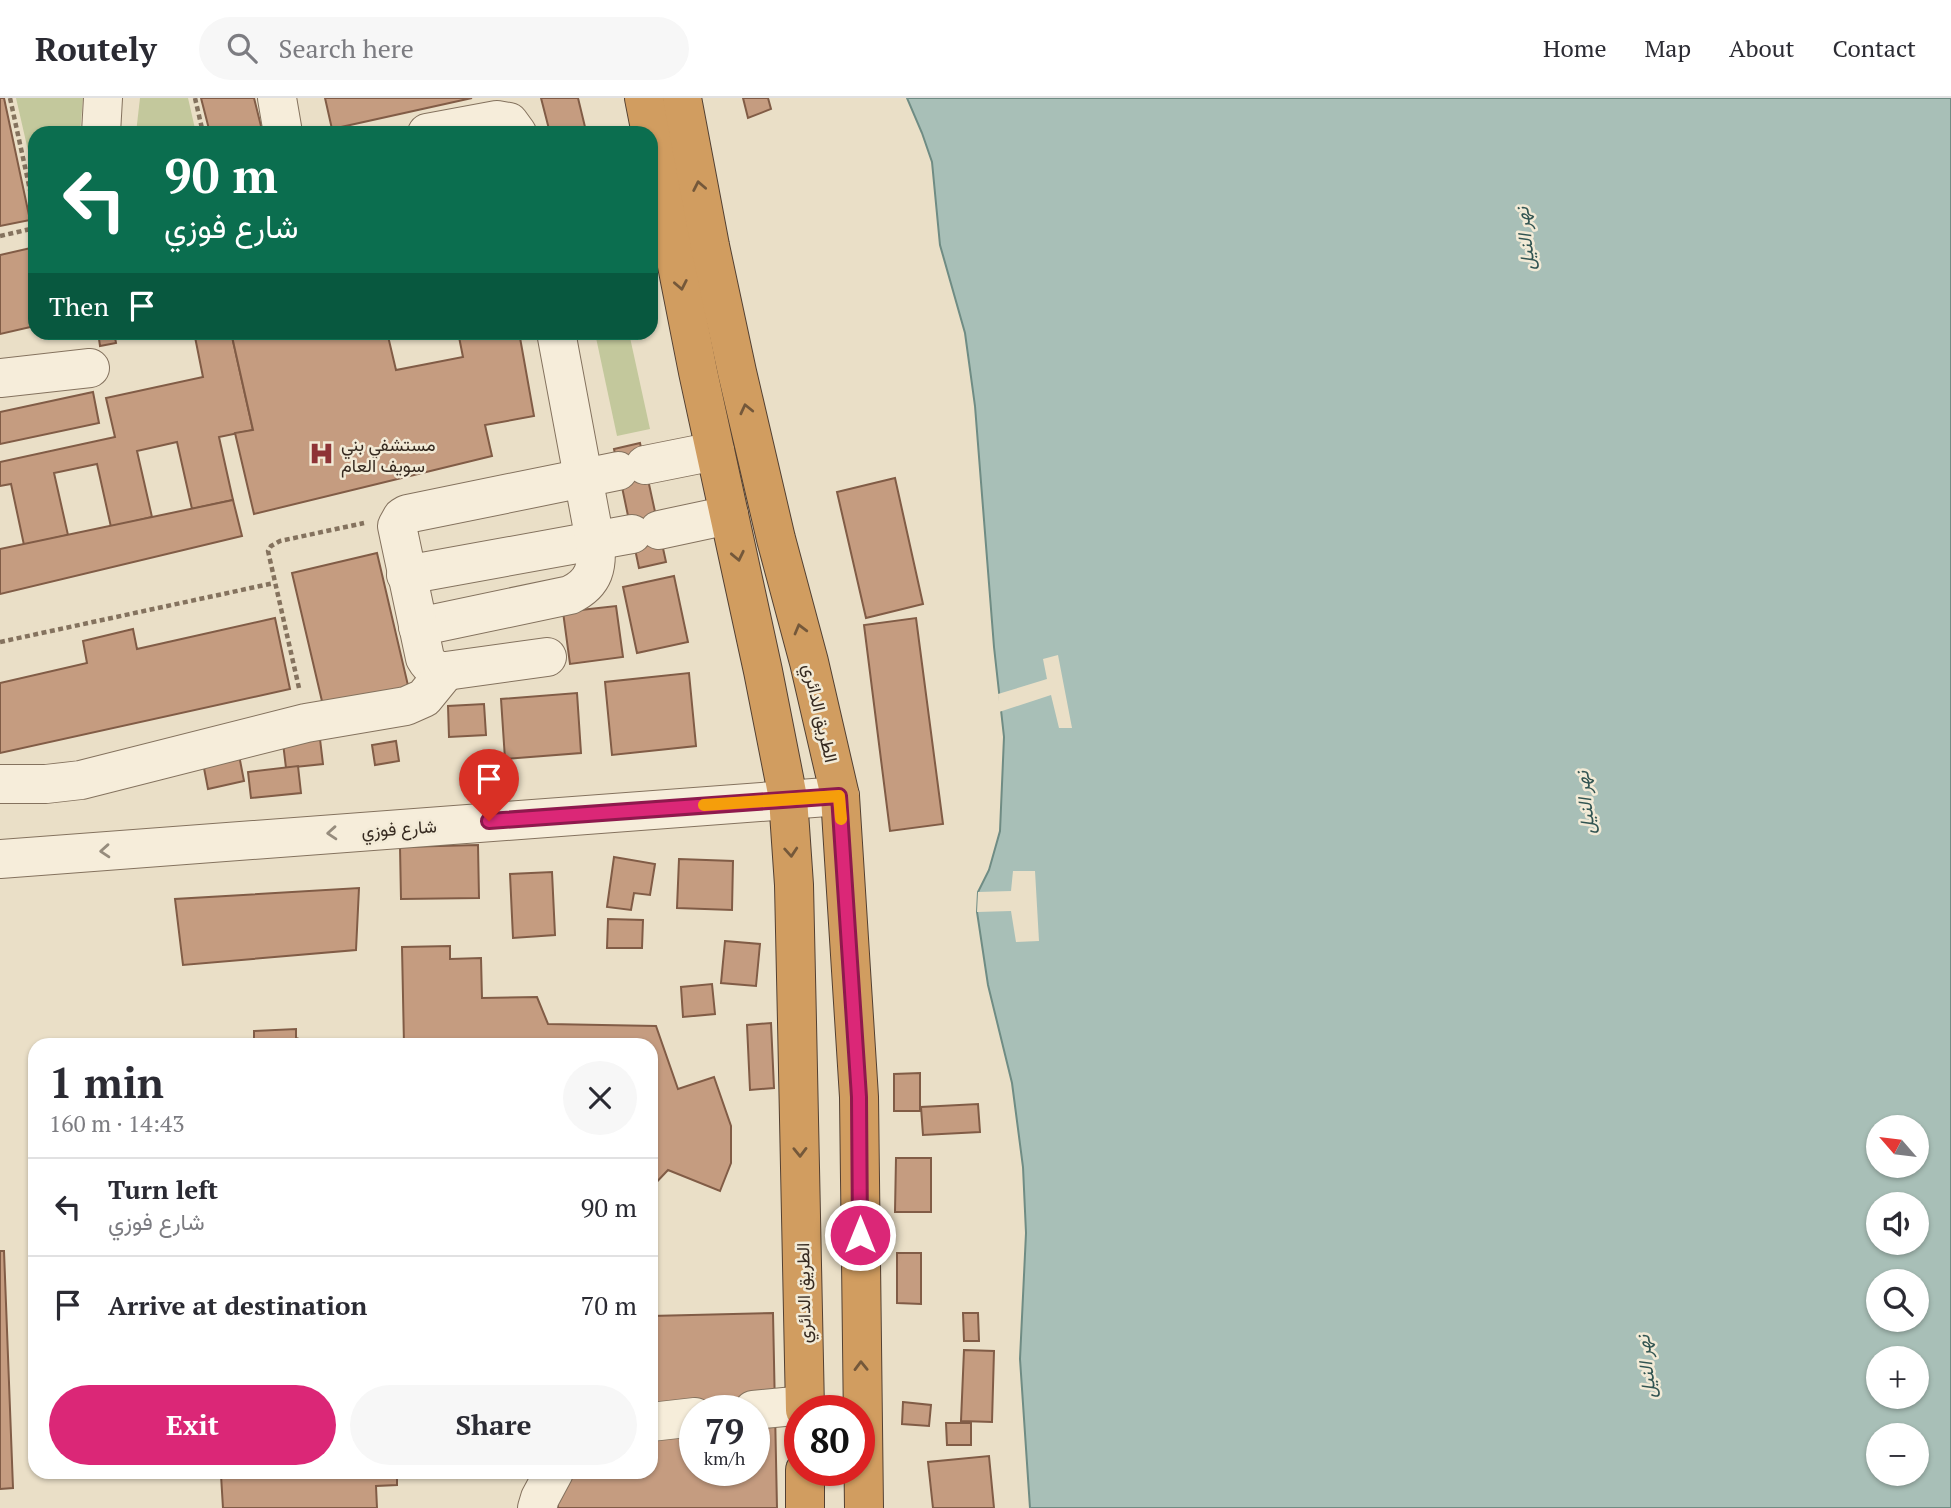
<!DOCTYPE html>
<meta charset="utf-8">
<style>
body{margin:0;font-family:"PT Serif",Vazirmatn,serif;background:#f7f7f7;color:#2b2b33;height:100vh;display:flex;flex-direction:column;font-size:26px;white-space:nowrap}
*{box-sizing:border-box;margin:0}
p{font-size:23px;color:#7c7c81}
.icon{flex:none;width:38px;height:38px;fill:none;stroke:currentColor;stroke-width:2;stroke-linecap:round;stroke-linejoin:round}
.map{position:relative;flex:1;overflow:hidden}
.drawer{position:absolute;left:28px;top:940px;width:630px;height:441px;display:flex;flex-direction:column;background:#fff;border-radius:21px;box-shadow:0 2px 5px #0004}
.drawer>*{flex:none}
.top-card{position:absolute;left:28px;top:28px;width:630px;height:214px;border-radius:21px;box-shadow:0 2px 5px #0004;background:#0b6e4f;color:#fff;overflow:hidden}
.needle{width:46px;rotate:298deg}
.fabs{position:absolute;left:1866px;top:1017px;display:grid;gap:14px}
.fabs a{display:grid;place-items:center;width:63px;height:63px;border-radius:50%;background:#fff;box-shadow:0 2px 5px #0004;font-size:35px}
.speed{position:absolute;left:679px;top:1297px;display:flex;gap:14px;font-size:35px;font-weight:700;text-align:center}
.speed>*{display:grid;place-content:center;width:91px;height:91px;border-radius:50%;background:#fff;box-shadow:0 2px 5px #0004;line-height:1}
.speed small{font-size:18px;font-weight:400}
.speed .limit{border:10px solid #d22;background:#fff;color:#111}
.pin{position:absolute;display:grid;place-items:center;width:60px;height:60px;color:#fff;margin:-72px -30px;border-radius:50% 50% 50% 0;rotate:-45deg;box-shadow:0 0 7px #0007}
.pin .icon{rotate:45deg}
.me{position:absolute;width:77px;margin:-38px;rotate:0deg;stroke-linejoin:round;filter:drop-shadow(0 0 5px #0008)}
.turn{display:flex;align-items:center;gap:24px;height:147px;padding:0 21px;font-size:32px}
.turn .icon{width:91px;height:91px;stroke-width:2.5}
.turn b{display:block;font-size:49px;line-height:60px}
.then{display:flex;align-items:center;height:66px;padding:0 21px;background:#0003;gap:14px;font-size:26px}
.round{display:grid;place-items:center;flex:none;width:74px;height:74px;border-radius:37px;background:#f7f7f7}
.overview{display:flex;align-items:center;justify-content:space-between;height:119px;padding:0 21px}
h1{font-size:42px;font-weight:700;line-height:52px}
.button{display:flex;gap:14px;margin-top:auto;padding:14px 21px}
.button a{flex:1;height:80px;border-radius:42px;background:#db2777;color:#fff;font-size:28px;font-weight:700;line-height:80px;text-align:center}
.button a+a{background:#f7f7f7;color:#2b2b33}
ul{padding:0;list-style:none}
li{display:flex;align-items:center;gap:21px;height:98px;padding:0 21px;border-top:2px solid #e1e1e2}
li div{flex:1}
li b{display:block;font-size:26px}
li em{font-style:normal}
header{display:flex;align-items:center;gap:42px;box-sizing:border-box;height:98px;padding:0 35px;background:#fff;border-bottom:2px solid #e1e1e2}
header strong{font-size:33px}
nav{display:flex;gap:38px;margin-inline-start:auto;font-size:24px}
.search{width:490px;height:63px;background:#f7f7f7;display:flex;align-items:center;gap:18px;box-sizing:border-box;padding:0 24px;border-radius:38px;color:#7c7c81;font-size:26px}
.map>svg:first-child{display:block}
.green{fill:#c3c89c}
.water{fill:#a8bfb7;stroke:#6f8c84;stroke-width:2;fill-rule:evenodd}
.pier{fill:#eadfc7}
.building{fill:#c59c80;stroke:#815c46;stroke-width:2;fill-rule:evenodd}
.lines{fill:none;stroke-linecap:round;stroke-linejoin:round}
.minor-casing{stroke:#84725e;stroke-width:40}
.highway-casing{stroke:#534032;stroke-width:40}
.path{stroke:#84725e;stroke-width:4.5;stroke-dasharray:5 3.5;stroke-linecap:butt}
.minor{stroke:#f6edda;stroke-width:38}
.highway{stroke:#d19d60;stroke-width:38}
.oneway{stroke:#74583a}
.oneway2{stroke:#968c7d}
.route-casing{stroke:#8e194d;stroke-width:18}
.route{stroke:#db2777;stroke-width:12}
.slow{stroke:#f59e0b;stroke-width:12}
.labels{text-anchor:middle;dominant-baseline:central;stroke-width:5;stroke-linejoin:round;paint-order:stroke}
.poi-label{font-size:18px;fill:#362a20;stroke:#f2ead6;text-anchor:start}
.street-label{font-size:18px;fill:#362a20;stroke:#f2ead6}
.water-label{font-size:19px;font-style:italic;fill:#315451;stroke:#f2ead6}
</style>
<header>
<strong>Routely</strong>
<div class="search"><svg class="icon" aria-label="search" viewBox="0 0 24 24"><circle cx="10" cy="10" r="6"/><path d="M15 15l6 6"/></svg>Search here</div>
<nav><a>Home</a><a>Map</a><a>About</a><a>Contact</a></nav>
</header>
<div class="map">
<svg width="1951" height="1410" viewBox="0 0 1951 1410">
<rect width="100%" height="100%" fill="#eadfc7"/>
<g class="green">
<path d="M16,0H83L80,35H35V83Z"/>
<path d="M140,0H188L196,35H136Z"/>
<path d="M595,235H629L650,331L617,338Z"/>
</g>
<path class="water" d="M907,0H1951V1410H1030L1020,1261L1026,1135L1023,1069L1012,985L988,887L977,814L978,794L989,772L1000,733L1004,639L994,549L975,308L965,235L940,147L932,64L922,35ZM1878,1029H1916V1068H1878ZM1878,1106H1916V1144H1878ZM1878,1183H1916V1222H1878ZM1878,1260H1916V1298H1878ZM1878,1337H1916V1376H1878Z"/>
<g class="pier">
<path d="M1058,557L1072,630H1059L1051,597L999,614L998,596L1047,581L1043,561Z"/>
<path d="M1013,773H1035L1039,843L1016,844L1011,813L977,814L978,794L1011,793Z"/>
</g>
<g class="building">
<path d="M0,0H4L30,122L0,128Z"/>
<path d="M201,0H254L262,32L251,35H210Z"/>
<path d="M325,0H472L332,31Z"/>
<path d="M541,0H578L586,33L550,35Z"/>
<path d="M743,0H768L771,11L748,20Z"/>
<path d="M35,149V228L0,236V157Z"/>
<path d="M98,234H114L116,245L100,248Z"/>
<path d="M194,234H231L253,332L219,339L233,402L192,411L177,344L137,353L152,419L111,429L97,366L54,375L68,437L24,447L11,386L0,388V364L115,339L106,300L203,279Z"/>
<path d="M231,234H387L396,272L463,259L458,234H519L534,318L485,327L492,358L254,416L235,335L253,332Z"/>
<path d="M93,294L99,325L0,346V314Z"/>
<path d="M640,345L666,464L639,470L614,351Z"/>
<path d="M895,380L923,506L866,520L837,394Z"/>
<path d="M233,402L242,438L0,496V451Z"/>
<path d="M377,455L410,596L325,616L292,475Z"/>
<path d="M674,478L688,544L637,555L623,489Z"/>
<path d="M616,508L623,559L570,566L563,514Z"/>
<path d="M275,520L290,591L0,655V585L87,565L83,543L133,531L137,551Z"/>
<path d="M916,520L943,726L890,733L864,527Z"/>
<path d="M689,575L696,648L612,657L605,584Z"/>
<path d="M577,595L581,655L505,661L501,601Z"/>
<path d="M484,606L486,637L449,639L448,608Z"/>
<path d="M320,641L323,666L286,670L283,645Z"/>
<path d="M396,643L399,663L375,667L372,647Z"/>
<path d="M239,657L244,683L208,691L203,665Z"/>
<path d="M298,668L301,695L251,700L248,674Z"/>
<path d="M478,747L479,800L401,801L400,749Z"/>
<path d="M614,759L655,766L650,797L634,795L631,812L607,809Z"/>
<path d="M679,761L733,763L732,812L677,810Z"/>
<path d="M552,774L555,837L513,840L510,776Z"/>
<path d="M359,790L356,852L183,867L175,801Z"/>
<path d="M608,821L643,822L642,850H607Z"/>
<path d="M725,843L760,846L756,888L721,885Z"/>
<path d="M450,848V861L481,860L482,900L537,899L548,926L656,928L678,991L714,979L731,1028V1065L720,1093L668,1072L651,1090V947H404L402,849Z"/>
<path d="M712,886L715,916L683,919L681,889Z"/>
<path d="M771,925L774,990L750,992L747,927Z"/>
<path d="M296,931V940L318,947H254V933Z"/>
<path d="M920,975V1013H894V976Z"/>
<path d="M978,1006L980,1034L923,1037L921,1009Z"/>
<path d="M896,1060H931V1114H895Z"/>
<path d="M0,1153H4L13,1390L0,1391Z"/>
<path d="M897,1155H921V1206L897,1205Z"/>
<path d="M773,1215L777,1410H558L557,1374H651V1218ZM695,1312H754V1372H695Z"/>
<path d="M963,1215H978L979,1243H964Z"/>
<path d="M964,1252L994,1253L992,1324L961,1323Z"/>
<path d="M903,1304L931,1307L929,1328L902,1326Z"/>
<path d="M946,1325H971V1347H947Z"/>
<path d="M989,1358L994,1410H933L928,1364Z"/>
<path d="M218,1374H397V1387L376,1388L377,1410H223L221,1377Z"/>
</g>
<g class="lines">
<defs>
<g id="minor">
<path d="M277,0L283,35"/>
<path d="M101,35L103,0"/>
<path d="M427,35L497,22L509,24L517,35"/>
<path d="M0,280L90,270"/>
<path d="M645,367L715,353"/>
<path d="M659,432L729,417"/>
<path d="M406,477L632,436"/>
<path d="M418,529L570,497C595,485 598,468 595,443L556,234"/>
<path d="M547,559L446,573C436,573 430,569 425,560L397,428L402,419L407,416L618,373"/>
<path d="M0,686H46L81,682L306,625L406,608L424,600L446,573"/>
<path d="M0,761L840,698"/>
<path d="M753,1312L805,1307"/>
<path d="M651,1324L695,1319"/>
<path d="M537,1410L540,1400L554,1374"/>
</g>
<g id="highway">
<path d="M644,0L698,274L763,573L788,700L794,787L797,924L805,1312"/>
<path d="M682,0L710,148L737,274L776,441L809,564L840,698L859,999L864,1410"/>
<path d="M805,1410V1372"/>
</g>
</defs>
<use href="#minor" class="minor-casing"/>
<use href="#highway" class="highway-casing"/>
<g class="path">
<path d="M10,0L35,115"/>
<path d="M195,0L203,35"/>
<path d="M0,138L35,130"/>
<path d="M0,544L274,485"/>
<path d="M299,590L268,453L271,448L280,443L364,425"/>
</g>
<use href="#minor" class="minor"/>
<use href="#highway" class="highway"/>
</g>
<defs><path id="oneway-chevron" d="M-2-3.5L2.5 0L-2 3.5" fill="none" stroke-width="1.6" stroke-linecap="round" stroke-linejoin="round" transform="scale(1.75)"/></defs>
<g class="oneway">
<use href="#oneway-chevron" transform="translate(699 88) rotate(-101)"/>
<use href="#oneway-chevron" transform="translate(681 187) rotate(79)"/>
<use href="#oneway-chevron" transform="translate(746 311) rotate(-103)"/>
<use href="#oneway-chevron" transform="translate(738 458) rotate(78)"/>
<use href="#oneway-chevron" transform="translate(800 531) rotate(-105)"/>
<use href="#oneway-chevron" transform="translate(791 754) rotate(86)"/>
<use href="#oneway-chevron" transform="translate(800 1054) rotate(89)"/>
<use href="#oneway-chevron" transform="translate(861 1268) rotate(-91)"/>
</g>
<g class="oneway2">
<use href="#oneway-chevron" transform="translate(332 735) rotate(176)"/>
<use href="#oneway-chevron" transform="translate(105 753) rotate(176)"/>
</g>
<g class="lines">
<defs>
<path id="route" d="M489,723L839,698L859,999L860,1137"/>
</defs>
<use href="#route" class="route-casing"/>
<use href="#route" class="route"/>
<path class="slow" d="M704,707L839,698L841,721"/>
</g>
<defs>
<symbol id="hospital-bare" viewBox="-9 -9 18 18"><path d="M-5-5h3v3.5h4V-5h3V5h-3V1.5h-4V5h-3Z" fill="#8e3336" stroke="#f2ead6" stroke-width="2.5" paint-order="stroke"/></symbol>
</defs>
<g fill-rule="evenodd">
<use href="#hospital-bare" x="304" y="338" width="35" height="35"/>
</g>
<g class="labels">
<g class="poi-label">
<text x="341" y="346">مستشفي بني<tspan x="341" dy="21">سويف العام</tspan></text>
</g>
<g class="street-label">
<text transform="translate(821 615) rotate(77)">الطريق الدائري</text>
<text transform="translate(399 730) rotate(-4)">شارع فوزي</text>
<text transform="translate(803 1195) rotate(-91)">الطريق الدائري</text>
</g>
<g class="water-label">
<text transform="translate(1524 141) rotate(-96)">نهر النيل</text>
<text transform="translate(1584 705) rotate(-96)">نهر النيل</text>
<text transform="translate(1645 1269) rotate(-96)">نهر النيل</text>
</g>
</g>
</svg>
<div class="fabs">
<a><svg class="needle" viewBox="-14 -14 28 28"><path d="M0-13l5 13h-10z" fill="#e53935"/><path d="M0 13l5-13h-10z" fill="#7c7c81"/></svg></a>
<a><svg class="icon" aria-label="sound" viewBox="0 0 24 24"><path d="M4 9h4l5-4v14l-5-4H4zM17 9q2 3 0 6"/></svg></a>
<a><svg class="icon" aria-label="search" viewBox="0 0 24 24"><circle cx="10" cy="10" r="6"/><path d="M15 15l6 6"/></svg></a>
<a>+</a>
<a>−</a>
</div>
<div class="speed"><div>79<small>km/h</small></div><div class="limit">80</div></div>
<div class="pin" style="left:489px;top:723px;background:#d93025"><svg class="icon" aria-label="arrive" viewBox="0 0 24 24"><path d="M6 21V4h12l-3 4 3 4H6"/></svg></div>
<svg class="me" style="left:860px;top:1137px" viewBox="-20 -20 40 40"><circle r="17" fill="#db2777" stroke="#fff" stroke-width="3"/><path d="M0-11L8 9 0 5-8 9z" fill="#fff"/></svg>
<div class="top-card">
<div class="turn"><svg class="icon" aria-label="left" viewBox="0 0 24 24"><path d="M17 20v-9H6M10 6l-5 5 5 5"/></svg><div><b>90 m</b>شارع فوزي</div></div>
<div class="then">Then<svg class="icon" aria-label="arrive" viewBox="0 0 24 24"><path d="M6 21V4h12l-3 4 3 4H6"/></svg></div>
</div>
<section class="drawer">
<div class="overview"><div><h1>1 min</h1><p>160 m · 14:43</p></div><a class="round"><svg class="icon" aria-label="close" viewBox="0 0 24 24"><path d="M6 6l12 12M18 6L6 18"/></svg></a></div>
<ul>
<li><svg class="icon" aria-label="left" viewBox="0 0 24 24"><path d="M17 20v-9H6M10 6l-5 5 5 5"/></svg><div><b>Turn left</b><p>شارع فوزي</p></div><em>90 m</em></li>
<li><svg class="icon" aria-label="arrive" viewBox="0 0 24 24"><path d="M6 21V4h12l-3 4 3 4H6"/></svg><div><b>Arrive at destination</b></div><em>70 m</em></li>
</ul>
<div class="button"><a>Exit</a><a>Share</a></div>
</section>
</div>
